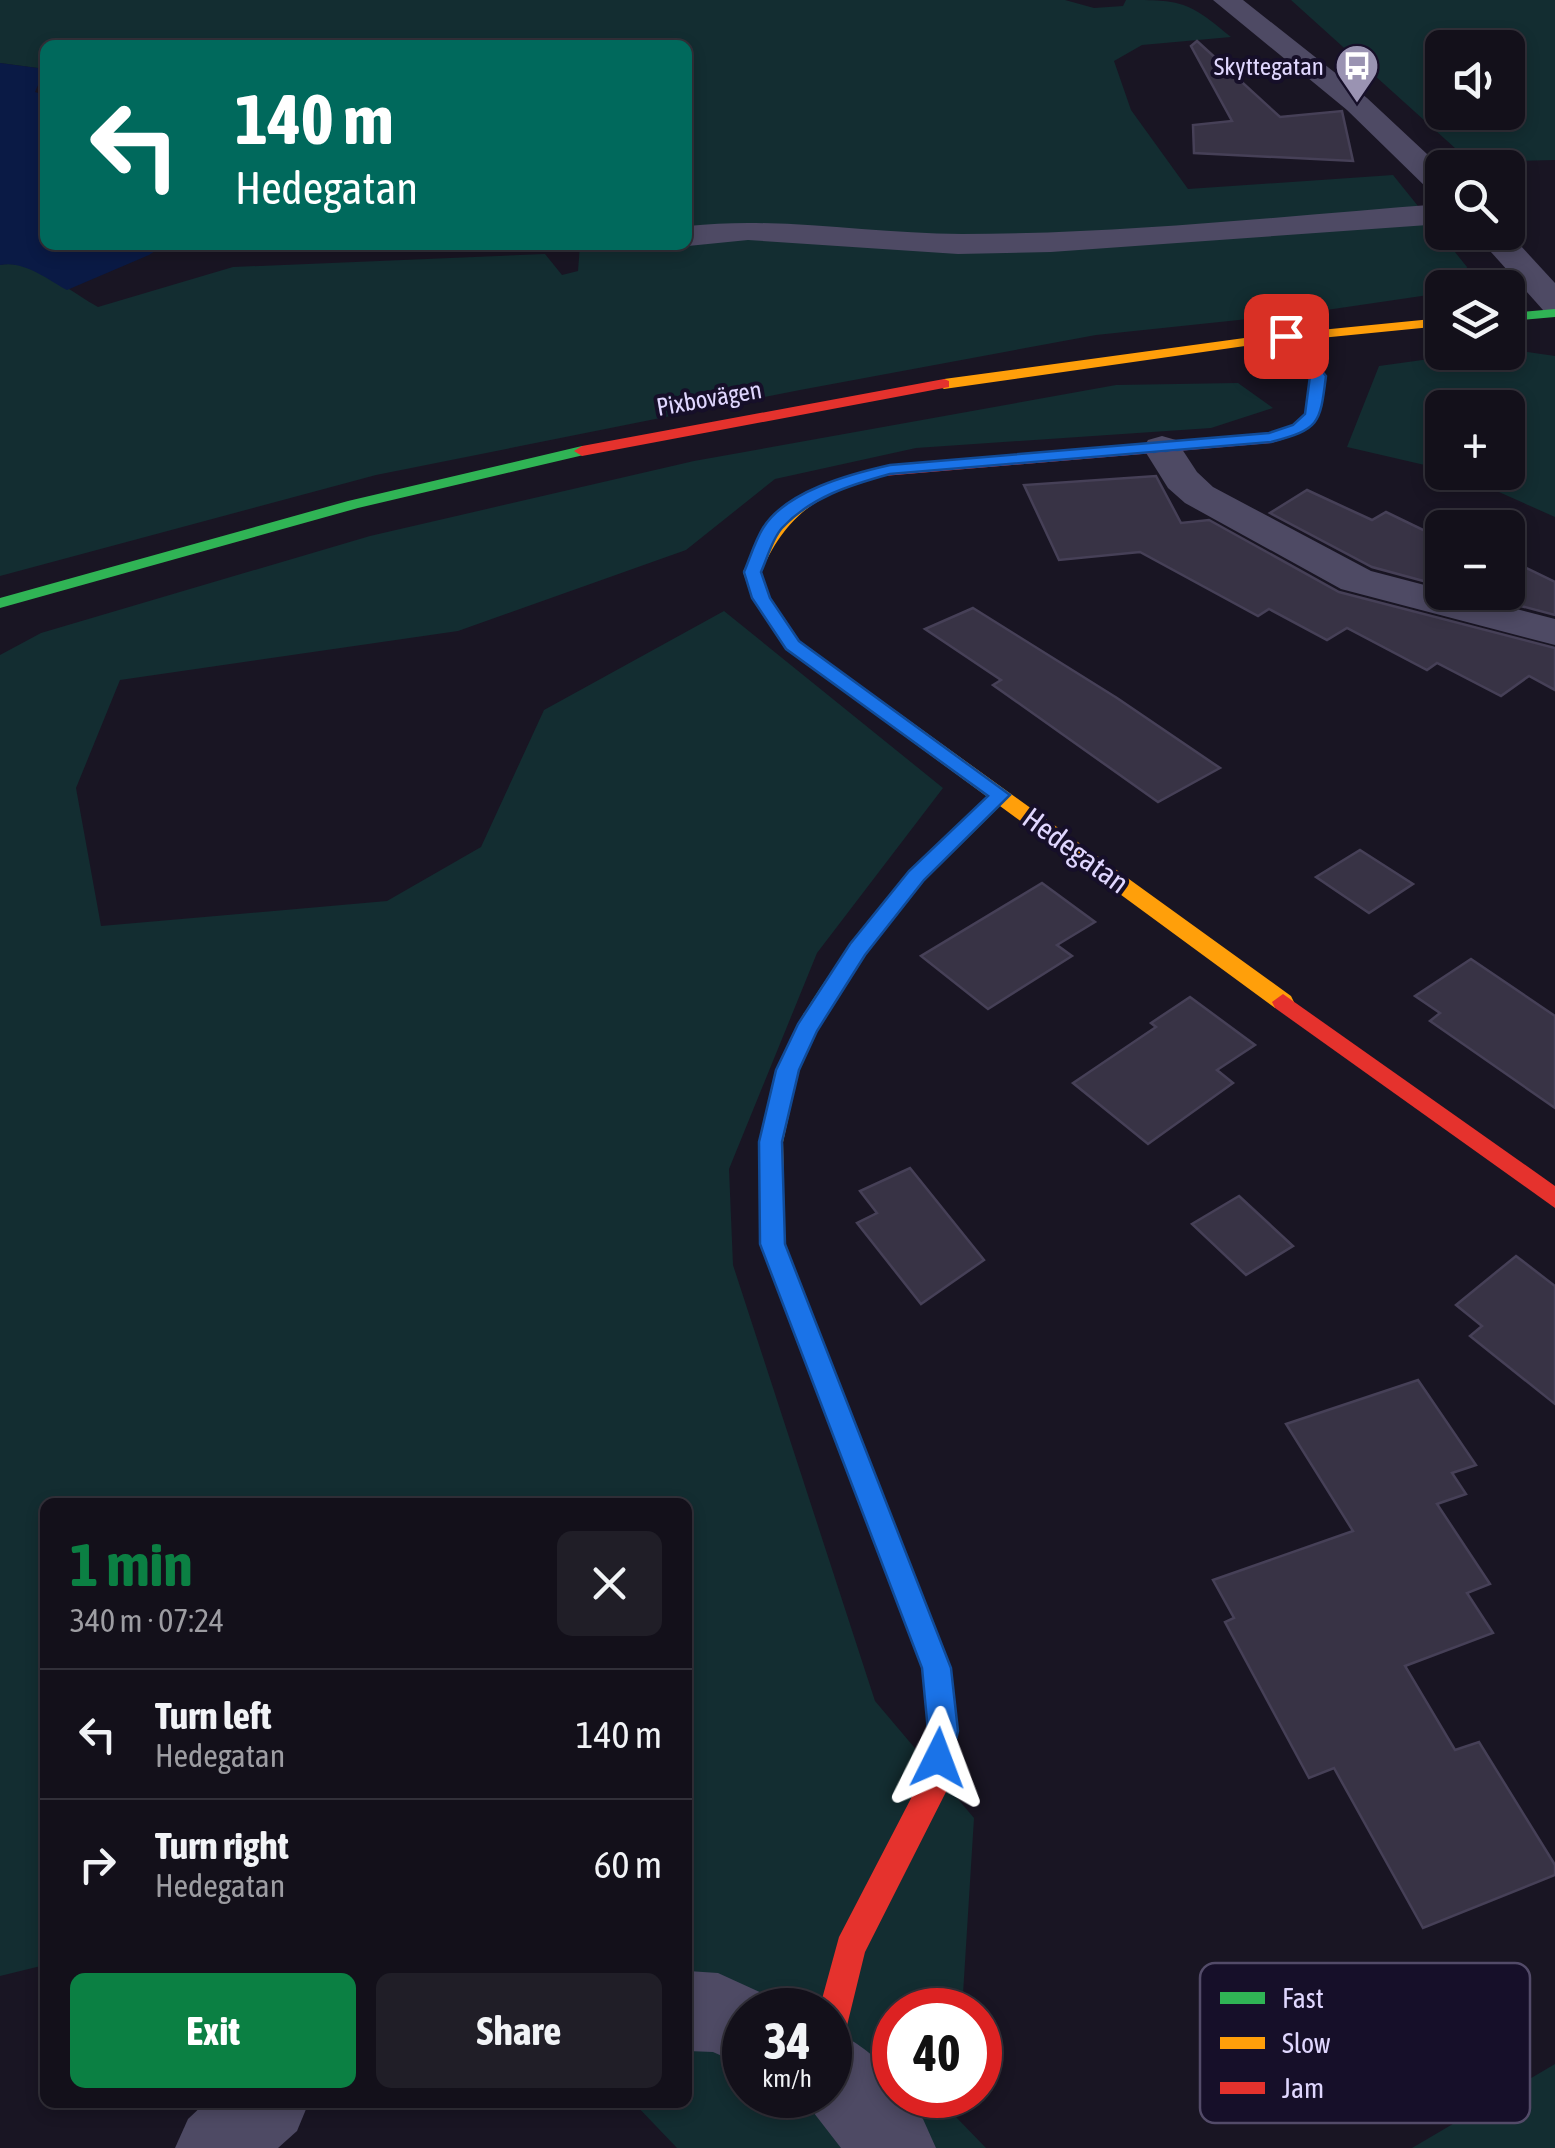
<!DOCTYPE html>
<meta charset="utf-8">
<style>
body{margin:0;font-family:"Asap Condensed",sans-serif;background:#201e27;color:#f1f3f6;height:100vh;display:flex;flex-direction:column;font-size:38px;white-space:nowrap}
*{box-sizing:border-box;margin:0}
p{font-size:32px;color:#9d9da2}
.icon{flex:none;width:55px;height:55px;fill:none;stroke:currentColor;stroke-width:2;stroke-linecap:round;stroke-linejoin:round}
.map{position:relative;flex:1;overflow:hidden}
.side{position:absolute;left:40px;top:1498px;width:652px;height:610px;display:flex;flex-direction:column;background:#13101a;border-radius:15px;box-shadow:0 5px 15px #0003,0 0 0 2px #323039}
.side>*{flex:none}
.top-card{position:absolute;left:40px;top:40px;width:652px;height:210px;border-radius:15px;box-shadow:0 5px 15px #0003,0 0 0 2px #323039;background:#00695c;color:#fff;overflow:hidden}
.tools{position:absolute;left:1425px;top:30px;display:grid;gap:20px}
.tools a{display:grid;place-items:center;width:100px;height:100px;border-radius:15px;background:#13101a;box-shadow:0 5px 15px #0003,0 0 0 2px #323039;font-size:50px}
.speed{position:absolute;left:722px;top:1988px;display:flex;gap:20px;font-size:50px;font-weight:700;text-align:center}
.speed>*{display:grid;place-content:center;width:130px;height:130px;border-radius:50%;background:#13101a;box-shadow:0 5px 15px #0003,0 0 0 2px #323039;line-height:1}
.speed small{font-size:25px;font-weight:400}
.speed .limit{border:15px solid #d22;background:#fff;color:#111}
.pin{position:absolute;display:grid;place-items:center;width:85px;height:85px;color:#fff;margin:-42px;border-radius:20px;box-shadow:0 5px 15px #0006}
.me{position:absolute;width:110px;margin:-55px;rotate:3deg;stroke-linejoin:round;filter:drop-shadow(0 0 8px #0008)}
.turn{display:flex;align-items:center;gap:35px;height:210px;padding:0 30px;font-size:45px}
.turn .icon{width:130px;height:130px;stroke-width:2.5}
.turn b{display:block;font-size:70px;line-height:85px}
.round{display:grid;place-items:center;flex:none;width:105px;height:105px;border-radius:15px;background:#201e27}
.overview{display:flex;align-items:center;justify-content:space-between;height:170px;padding:0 30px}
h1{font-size:60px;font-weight:700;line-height:75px;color:#0b8043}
.cta{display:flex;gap:20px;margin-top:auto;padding:20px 30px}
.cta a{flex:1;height:115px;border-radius:15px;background:#0b8043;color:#fff;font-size:40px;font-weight:700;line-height:115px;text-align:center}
.cta a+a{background:#201e27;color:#f1f3f6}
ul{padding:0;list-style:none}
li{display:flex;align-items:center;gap:30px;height:130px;padding:0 30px;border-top:2px solid #323039}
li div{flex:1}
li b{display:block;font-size:38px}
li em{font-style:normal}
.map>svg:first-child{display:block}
.green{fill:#132d31;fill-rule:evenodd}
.water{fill:#0a1a45}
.building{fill:#383345;stroke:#464057;stroke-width:2.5}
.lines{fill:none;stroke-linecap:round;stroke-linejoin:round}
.street{fill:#4e4a64;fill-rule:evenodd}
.fast{fill:#30b455;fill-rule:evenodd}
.slow{fill:#ff9f0a;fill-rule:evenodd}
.jam{fill:#e5322d;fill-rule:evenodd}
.route{fill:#1a73e8;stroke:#114b97;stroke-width:2.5}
.labels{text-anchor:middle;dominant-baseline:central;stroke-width:8;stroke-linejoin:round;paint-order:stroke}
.far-poi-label{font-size:25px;fill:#e0d7ff;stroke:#160f29;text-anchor:end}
.far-street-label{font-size:25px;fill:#e0d7ff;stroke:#160f29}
.street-label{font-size:30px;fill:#e0d7ff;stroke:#160f29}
.key{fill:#160f29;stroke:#534b69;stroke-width:2.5}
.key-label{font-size:28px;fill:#e0d7ff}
</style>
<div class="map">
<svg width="1555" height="2148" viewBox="0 0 1555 2148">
<rect width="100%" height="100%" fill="#191523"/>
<g class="green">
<path d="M0,0H1065L1094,8L1123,6L1126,0C1182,0 1188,1 1231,37L1142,45L1114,61L1131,110L1188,189L1393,175L1467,267L1462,287L1442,288V293L1306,313L1096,335L800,390L376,475L0,576V265C31,258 72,293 98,307L233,267L545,254L562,275L578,271L580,245H688V45H45V69L0,63Z"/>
<path d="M1291,0H1555V160L1477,162L1481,167H1476ZM1442,48H1508V112H1442Z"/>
<path d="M1508,349L1555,356V517L1456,473L1508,472V408H1442V469L1347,447L1379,366L1473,353L1508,352Z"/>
<path d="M1238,383L1273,408L1211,428L916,448L775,479L686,550L458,631L120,680L76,788L101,926L387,901L481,847L544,710L724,611L943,788L817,953L729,1169L733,1265L875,1701L974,1818L962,2010H895V2095H956L955,2116L986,2148H677L634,2103L688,2102V1502H45V1965L0,1976V655L41,633L370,536L694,461L1116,385ZM745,2010H830V2095H745Z"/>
<path d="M1555,2064V2148H1412Z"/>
</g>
<path class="water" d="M0,63L45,69L35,92L45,95V245H164L149,255L67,290C47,279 23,260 0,265Z"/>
<g class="building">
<path d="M1197,41L1280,117L1342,111L1353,161L1194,153L1193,125L1232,121L1191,46Z"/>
<path d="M1156,476L1181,523L1209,520L1339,592L1555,648V690L1529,676L1501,696L1437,663L1427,670L1347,628L1327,640L1269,609L1258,616L1140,552L1059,560L1024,485Z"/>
<path d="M1307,490L1372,520L1386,512L1442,539V586L1372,567L1270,513Z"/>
<path d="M1508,559L1555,582V615L1468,592H1508Z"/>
<path d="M973,608L1117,698L1220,768L1158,802L993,685L1001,680L925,629Z"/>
<path d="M1360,850L1413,884L1369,913L1316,877Z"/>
<path d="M1042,883L1095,922L1057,945L1072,956L988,1009L921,956Z"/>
<path d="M1471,959L1555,1016V1108L1430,1021L1440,1013L1415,996Z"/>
<path d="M1190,997L1255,1045L1217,1070L1233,1083L1148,1144L1073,1083L1156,1027L1151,1023Z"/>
<path d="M910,1168L984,1260L921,1304L857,1223L877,1213L860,1191Z"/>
<path d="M1239,1196L1293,1246L1246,1275L1192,1224Z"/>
<path d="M1516,1256L1555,1286V1404L1470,1336L1482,1326L1456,1305Z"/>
<path d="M1418,1380L1476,1465L1452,1473L1466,1494L1437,1504L1490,1584L1467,1593L1493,1633L1405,1666L1455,1750L1479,1742L1555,1865V1875L1423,1928L1334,1768L1309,1778L1225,1622L1234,1618L1213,1580L1353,1531L1286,1424Z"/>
</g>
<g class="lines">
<g class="street">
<path d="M1213,0H1243L1367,98L1442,168V194L1431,192L1347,110Z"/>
<path d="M1442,204V224L1051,252L958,254L748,240L688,246L684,245H688V226C780,216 870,234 962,234C1122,234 1283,216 1442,204Z"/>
<path d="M1473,232H1508L1555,283V313L1543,310Z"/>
<path d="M1162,436L1176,440L1197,472L1213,487L1371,571L1555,619V645L1341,589L1185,503L1168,488L1143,448L1148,440Z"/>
<path d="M688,1971L718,1973L773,1998L778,2010H745V2066L713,2052L688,2051Z"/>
<path d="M830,2029C854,2040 895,2065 895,2095H904L923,2119L936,2148H841L800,2095H830Z"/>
<path d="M206,2102H309L297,2131L278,2148H175L188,2119Z"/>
</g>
<g class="fast">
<path d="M1555,309V317L1508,321V313Z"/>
<path d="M582,446L588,448V454L358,508L0,608V598L348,501Z"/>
<path d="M1000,789L1010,795L1007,799L924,881L864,954L820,1025H804L801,1019C853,931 920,861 993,791Z"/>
</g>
<g class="slow">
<path d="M1442,318V326L1259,344L944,389L936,384L944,379L1259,336Z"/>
<path d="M884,466L890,468V474C823,493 790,507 761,572L770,598L799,641L1291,996L1294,1002L1291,1008H1275L786,649L752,598L743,572C776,502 812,485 884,466Z"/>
<path d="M812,1011L823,1019L799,1070L783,1142L785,1244L872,1468L868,1476L859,1480L850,1476L846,1468L761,1244L759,1142L777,1070L804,1013Z"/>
</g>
<g class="jam">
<path d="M1285,332L1290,333L1326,376C1320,424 1320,429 1271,443L884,476L876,471L884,466L1269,433L1292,426L1305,415L1310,376L1278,336Z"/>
<path d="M944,379L949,381V387L582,456L574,451L582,446Z"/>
<path d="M1283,994L1555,1186V1208L1275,1008L1272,1002Z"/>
<path d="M859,1456L868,1460L872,1468L950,1668L958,1731L949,1786L865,1952L842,2046L830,2050V2010H819L839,1937L919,1783L928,1731L922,1668L846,1468L850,1460Z"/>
</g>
</g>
<path class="route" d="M1280,333H1291L1326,376C1320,424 1320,429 1271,442L890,474C850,485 811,497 782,528C772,539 767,559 761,572L770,598L799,641L1010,795L924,880L865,955L817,1031L799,1070L782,1142L785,1244L951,1668L958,1731L949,1769L938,1773L928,1769L923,1758L928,1731L922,1668L760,1244L759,1142L776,1070L798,1024L850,944L909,871L988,796L786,649L752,598L744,572C750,558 755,541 763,528C786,491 850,474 890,465L1269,433L1293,425L1305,414L1310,376L1278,336Z"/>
<defs>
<symbol id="bus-pin" viewBox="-11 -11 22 30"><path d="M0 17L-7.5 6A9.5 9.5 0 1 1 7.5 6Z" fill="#9a93b2" stroke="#160f29"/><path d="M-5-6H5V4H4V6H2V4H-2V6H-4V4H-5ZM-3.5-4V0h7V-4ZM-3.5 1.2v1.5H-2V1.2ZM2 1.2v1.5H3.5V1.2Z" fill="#fff"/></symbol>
</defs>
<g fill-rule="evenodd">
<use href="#bus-pin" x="1332" y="41" width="50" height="68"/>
</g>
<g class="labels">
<g class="far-poi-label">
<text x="1324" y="66">Skyttegatan</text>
</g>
<g class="far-street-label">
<text transform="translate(709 398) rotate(-10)">Pixbovägen</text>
</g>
<g class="street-label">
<text transform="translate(1076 850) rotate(36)">Hedegatan</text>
</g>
</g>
<rect x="1200" y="1963" width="330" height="160" rx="15" class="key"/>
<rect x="1220" y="1992" width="45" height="12" fill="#30b455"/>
<rect x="1220" y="2037" width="45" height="12" fill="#ff9f0a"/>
<rect x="1220" y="2082" width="45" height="12" fill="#e5322d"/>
<g class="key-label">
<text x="1282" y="2008">Fast</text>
<text x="1282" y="2053">Slow</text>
<text x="1282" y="2098">Jam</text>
</g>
</svg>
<div class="tools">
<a><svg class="icon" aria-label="sound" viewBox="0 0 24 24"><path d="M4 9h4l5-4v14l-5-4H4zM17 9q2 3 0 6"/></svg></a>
<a><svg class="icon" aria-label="search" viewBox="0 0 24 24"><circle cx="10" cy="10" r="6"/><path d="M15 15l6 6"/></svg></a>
<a><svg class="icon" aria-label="layers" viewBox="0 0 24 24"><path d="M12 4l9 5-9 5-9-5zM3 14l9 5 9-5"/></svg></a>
<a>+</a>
<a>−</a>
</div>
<div class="speed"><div>34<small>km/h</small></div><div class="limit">40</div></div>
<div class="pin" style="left:1286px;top:336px;background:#d93025"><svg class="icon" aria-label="arrive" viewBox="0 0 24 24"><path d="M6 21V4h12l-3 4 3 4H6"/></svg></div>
<svg class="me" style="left:938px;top:1758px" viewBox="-20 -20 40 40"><path d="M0-17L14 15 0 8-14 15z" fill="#1a73e8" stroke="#fff" stroke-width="4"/></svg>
<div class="top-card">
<div class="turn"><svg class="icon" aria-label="left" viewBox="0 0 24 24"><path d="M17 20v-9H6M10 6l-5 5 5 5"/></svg><div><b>140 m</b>Hedegatan</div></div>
</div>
<section class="side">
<div class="overview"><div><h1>1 min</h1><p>340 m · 07:24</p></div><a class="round"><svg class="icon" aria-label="close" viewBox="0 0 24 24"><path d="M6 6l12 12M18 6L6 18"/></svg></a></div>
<ul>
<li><svg class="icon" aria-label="left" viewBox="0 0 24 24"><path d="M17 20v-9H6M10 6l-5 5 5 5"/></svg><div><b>Turn left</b><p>Hedegatan</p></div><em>140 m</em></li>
<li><svg class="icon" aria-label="right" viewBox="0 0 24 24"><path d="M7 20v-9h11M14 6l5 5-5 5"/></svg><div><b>Turn right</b><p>Hedegatan</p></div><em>60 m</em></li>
</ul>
<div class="cta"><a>Exit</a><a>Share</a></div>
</section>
</div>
